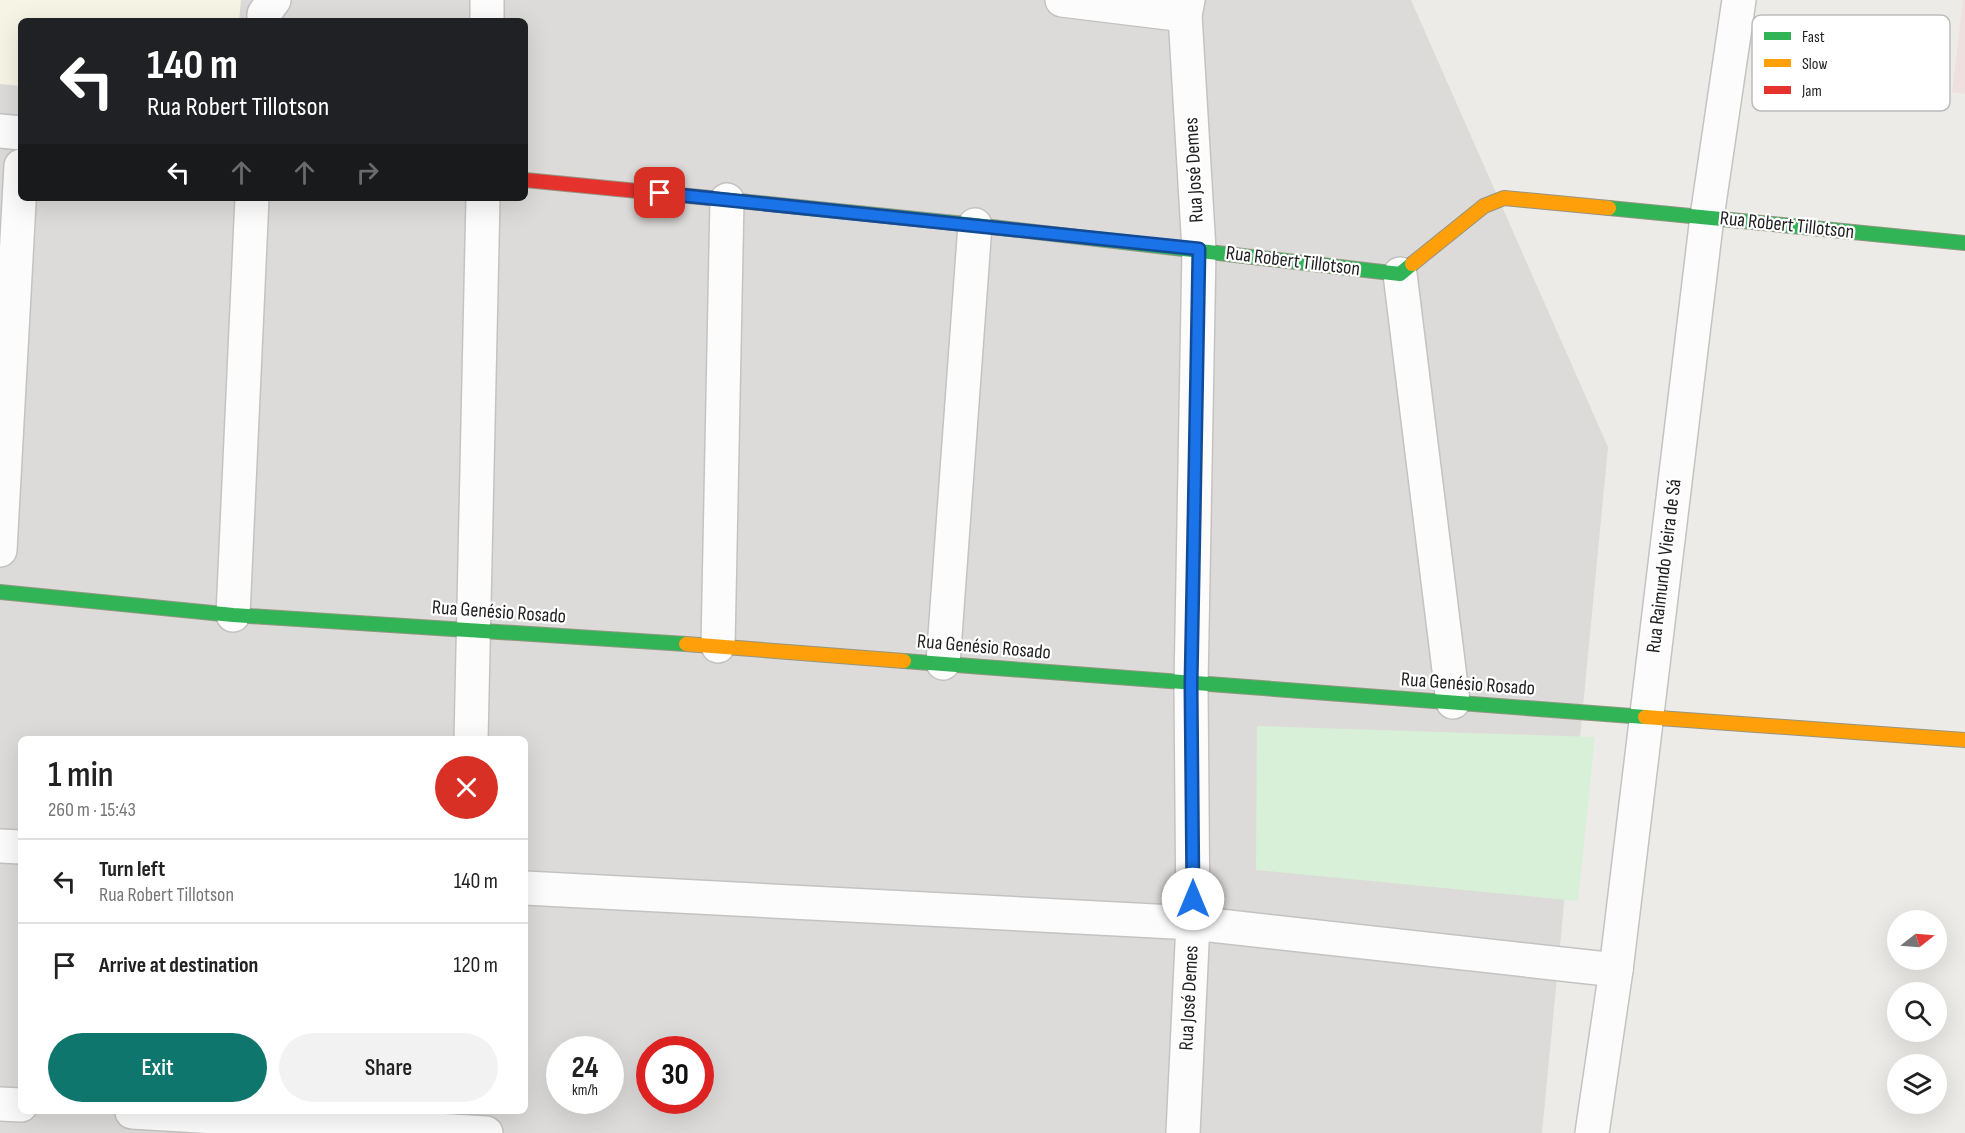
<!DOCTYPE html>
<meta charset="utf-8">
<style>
body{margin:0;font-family:"Sofia Sans Condensed",sans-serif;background:#f2f2f2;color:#222;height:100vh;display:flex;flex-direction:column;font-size:22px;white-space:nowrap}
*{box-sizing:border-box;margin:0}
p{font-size:20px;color:#767676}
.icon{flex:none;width:33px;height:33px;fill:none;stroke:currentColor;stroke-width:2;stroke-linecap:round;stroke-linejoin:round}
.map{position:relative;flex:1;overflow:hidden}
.side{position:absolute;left:18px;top:736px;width:510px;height:378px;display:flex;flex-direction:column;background:#fff;border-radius:9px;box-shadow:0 6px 24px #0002}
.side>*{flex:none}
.hud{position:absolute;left:18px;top:18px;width:510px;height:183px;border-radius:9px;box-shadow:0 6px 24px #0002;background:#202124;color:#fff;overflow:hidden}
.needle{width:39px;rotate:73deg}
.buttons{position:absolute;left:1887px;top:910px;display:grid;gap:12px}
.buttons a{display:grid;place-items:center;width:60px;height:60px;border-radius:50%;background:#fff;box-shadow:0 6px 24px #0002;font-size:30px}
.speed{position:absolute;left:546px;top:1036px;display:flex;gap:12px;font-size:30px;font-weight:700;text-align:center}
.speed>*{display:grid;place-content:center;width:78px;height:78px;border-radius:50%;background:#fff;box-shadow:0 6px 24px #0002;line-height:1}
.speed small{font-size:15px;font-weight:400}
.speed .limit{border:9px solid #d22;background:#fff;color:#111}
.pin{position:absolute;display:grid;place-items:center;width:51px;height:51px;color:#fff;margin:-26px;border-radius:12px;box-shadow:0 3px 9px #0006}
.me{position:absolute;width:66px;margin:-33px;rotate:0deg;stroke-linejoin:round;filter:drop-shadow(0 0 4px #0008)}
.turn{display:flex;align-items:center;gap:21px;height:126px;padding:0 30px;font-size:27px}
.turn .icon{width:78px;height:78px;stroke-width:2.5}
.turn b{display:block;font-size:42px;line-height:51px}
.lanes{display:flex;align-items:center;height:57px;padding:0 30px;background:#0003;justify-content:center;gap:30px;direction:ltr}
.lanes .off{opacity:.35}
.round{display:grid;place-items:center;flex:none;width:63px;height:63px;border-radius:32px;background:#f2f2f2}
.summary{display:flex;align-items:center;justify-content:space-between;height:102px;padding:0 30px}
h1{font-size:36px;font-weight:600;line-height:45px}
.cta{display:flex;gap:12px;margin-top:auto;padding:12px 30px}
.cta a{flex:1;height:69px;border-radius:36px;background:#0f766e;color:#fff;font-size:24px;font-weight:600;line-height:69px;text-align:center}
.cta a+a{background:#f2f2f2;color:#222}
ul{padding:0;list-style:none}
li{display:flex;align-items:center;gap:18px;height:84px;padding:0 30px;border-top:2px solid #e0e0e0}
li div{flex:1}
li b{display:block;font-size:22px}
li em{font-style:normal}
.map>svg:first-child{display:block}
.residential{fill:#dcdbd9;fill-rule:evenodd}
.commercial{fill:#eee0df}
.education{fill:#f5f4e5}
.park{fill:#d8f0d7}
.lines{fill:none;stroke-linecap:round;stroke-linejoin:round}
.street-casing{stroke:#c4c3c2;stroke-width:36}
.fast-casing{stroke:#949582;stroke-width:16}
.slow-casing{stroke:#949582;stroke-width:16}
.jam-casing{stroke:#949582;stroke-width:16}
.street{stroke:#fcfcfc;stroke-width:33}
.fast{stroke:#30b455;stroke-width:14}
.slow{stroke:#ff9f0a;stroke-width:14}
.jam{stroke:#e5322d;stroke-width:14}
.route-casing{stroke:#114b97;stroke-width:15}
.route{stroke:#1a73e8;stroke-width:10}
.labels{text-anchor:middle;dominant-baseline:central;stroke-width:4.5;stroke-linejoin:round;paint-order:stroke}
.street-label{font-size:20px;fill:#1f1f1f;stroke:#fff}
.key{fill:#fff;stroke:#bcbcbc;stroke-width:1.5}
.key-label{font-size:16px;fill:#1f1f1f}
</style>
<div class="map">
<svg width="1965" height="1133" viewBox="0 0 1965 1133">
<rect width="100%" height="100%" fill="#edebe8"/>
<path class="residential" d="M0,0H1411L1608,447L1542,1133H0ZM21,21H525V198H21ZM21,740H525V1112H21ZM560,1050H610V1101H560ZM650,1050H700V1101H650Z"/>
<path class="commercial" d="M1963,0H1965V94L1952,92Z"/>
<path class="education" d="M0,0H241L239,21H21V86L0,84Z"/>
<path class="park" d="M1257,726L1595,737L1578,901L1256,870Z"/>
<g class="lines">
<defs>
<g id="street">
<path d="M1062,0L1185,15"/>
<path d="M264,21V14L274,0"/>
<path d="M487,21V0"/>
<path d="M0,131L21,133"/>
<path d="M1400,274L1453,702"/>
<path d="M0,550L21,166"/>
<path d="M233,615L252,198"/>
<path d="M718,646L727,200"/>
<path d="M943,663L975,225"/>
<path d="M471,740L483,198"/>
<path d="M0,846L21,847"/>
<path d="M525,888L1193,923L1616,970"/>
<path d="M0,1104L21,1105"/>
<path d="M132,1112L486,1133"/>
<path d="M1183,1133L1193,923L1191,685L1199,250L1185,15L1188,0"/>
<path d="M1592,1133L1616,970L1707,217L1739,0"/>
</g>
<g id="fast">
<path d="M720,199L975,225L1400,274L1412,264"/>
<path d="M1609,208L1965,243"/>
<path d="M0,592L233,615L686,644"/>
<path d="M904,661L1645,717"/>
</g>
<g id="slow">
<path d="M1412,264L1484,206L1504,198L1609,208"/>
<path d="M686,644L904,661"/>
<path d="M1645,717L1965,740"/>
</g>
<path id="jam" d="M525,180L720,199"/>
</defs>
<use href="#street" class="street-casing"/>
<use href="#fast" class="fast-casing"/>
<use href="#slow" class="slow-casing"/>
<use href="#jam" class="jam-casing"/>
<use href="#street" class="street"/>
<use href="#fast" class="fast"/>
<use href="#slow" class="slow"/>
<use href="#jam" class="jam"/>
</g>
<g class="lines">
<defs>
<path id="route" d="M660,193L1199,249L1191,685L1193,899"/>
</defs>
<use href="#route" class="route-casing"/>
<use href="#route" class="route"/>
</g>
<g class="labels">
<g class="street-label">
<text transform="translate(1194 170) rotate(-93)">Rua José Demes</text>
<text transform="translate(1787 225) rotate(6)">Rua Robert Tillotson</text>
<text transform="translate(1293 261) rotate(7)">Rua Robert Tillotson</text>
<text transform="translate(1664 566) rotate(-83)">Rua Raimundo Vieira de Sá</text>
<text transform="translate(499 612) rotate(4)">Rua Genésio Rosado</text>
<text transform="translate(984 647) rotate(5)">Rua Genésio Rosado</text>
<text transform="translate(1468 684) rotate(4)">Rua Genésio Rosado</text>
<text transform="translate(1189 998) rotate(-87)">Rua José Demes</text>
</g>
</g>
<rect x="1752" y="15" width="198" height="96" rx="9" class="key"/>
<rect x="1764" y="32" width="27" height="8" fill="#30b455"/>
<rect x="1764" y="59" width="27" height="8" fill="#ff9f0a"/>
<rect x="1764" y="86" width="27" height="8" fill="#e5322d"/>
<g class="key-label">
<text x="1802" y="42">Fast</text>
<text x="1802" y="69">Slow</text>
<text x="1802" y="96">Jam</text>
</g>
</svg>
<div class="buttons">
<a><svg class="needle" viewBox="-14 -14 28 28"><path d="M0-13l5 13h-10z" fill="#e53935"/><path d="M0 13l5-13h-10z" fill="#767676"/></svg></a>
<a><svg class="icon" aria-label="search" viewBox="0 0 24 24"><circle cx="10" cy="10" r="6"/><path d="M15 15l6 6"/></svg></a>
<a><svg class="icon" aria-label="layers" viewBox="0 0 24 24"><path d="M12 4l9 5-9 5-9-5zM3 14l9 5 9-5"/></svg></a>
</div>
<div class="speed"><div>24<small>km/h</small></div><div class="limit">30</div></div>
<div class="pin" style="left:660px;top:193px;background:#d93025"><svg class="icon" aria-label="arrive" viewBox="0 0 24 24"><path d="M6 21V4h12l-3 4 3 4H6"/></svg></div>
<svg class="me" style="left:1193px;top:899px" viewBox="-20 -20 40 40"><circle r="19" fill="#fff"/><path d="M0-13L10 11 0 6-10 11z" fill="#1a73e8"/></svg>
<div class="hud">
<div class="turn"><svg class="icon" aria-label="left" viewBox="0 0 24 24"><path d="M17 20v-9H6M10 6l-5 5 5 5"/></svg><div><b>140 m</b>Rua Robert Tillotson</div></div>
<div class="lanes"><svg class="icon" aria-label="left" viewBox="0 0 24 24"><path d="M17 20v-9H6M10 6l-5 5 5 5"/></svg><svg class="icon off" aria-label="ahead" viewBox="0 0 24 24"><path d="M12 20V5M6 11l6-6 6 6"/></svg><svg class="icon off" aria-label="ahead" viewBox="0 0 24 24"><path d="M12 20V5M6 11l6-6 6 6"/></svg><svg class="icon off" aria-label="right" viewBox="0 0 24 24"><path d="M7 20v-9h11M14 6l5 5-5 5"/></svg></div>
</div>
<section class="side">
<div class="summary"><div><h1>1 min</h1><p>260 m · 15:43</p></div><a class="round" style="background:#d93025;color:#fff"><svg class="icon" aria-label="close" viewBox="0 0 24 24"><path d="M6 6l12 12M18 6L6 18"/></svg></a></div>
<ul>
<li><svg class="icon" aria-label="left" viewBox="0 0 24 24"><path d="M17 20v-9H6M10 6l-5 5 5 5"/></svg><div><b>Turn left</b><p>Rua Robert Tillotson</p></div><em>140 m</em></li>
<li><svg class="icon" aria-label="arrive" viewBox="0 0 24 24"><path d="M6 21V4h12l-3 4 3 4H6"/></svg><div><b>Arrive at destination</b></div><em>120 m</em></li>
</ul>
<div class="cta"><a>Exit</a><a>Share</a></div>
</section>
</div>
